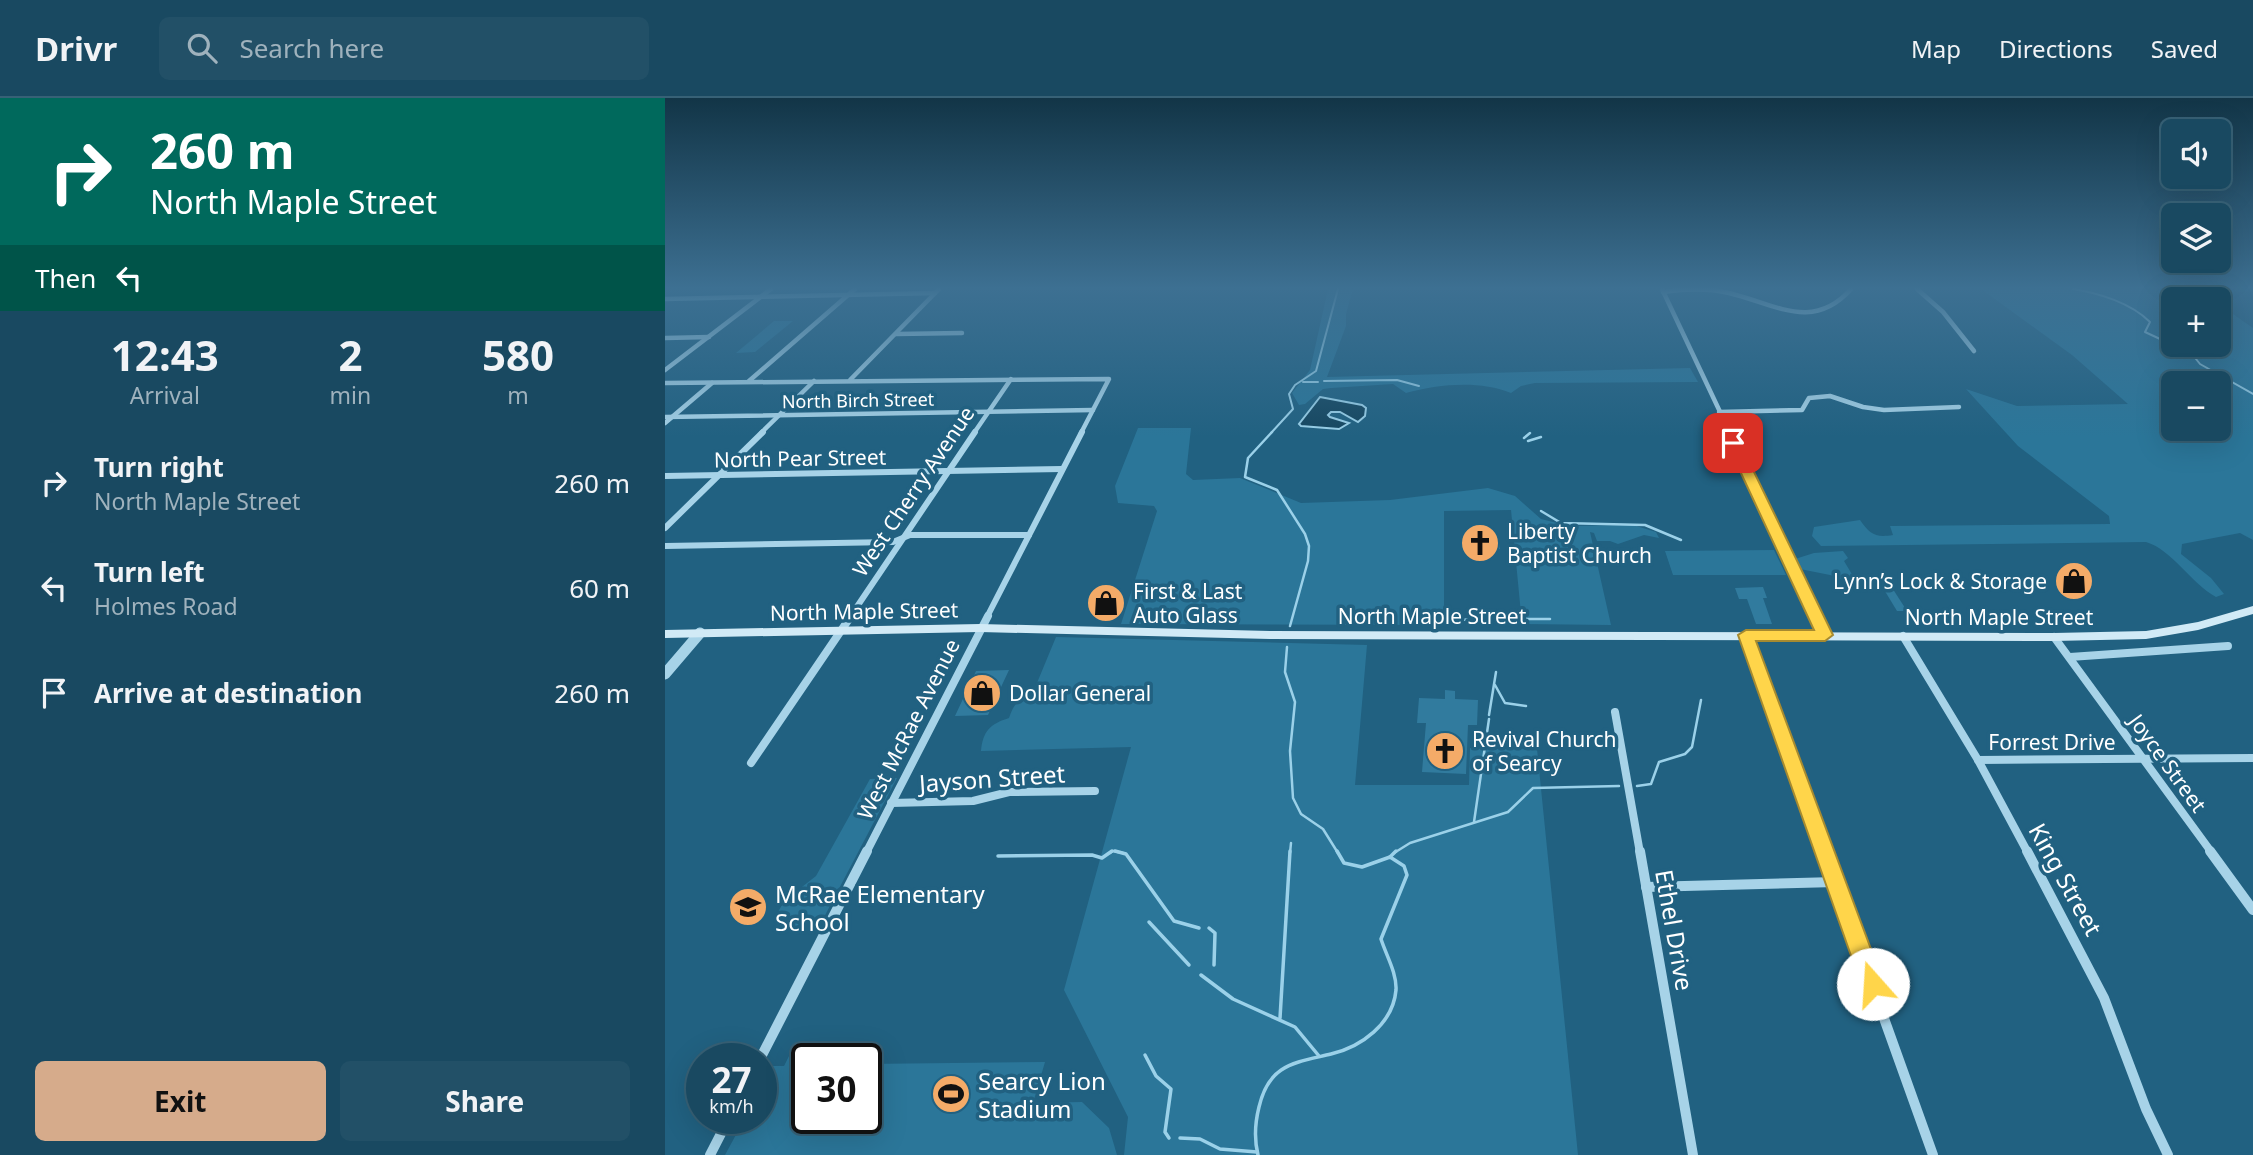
<!DOCTYPE html>
<meta charset="utf-8">
<style>
body{margin:0;font-family:"Noto Sans",sans-serif;background:#225067;color:#f1f3f6;height:100vh;display:flex;flex-direction:column;font-size:26px;white-space:nowrap}
*{box-sizing:border-box;margin:0}
p{font-size:23px;color:#9fb2bd}
.icon{flex:none;width:38px;height:38px;fill:none;stroke:currentColor;stroke-width:2;stroke-linecap:round;stroke-linejoin:round}
.map{position:relative;flex:1;overflow:hidden}
.sheet{display:flex;flex-direction:column;background:#194961;width:665px}
.sheet>*{flex:none}
.guide{background:#00695c;color:#fff;overflow:hidden}
.tools{position:absolute;left:1496px;top:21px;display:grid;gap:14px}
.tools a{display:grid;place-items:center;width:70px;height:70px;border-radius:10px;background:#194961;box-shadow:0 7px 28px #0002,0 0 0 2px #376176;font-size:35px}
.speed{position:absolute;left:21px;top:945px;display:flex;gap:14px;font-size:35px;font-weight:700;text-align:center}
.speed>*{display:grid;place-content:center;width:91px;height:91px;border-radius:50%;background:#194961;box-shadow:0 7px 28px #0002,0 0 0 2px #376176;line-height:1}
.speed small{font-size:18px;font-weight:400}
.speed .limit{border:4px solid #111;border-radius:10px;background:#fff;color:#111}
.pin{position:absolute;display:grid;place-items:center;width:60px;height:60px;color:#fff;margin:-30px;border-radius:14px;box-shadow:0 4px 10px #0006}
.me{position:absolute;width:77px;margin:-38px;rotate:341deg;stroke-linejoin:round;filter:drop-shadow(0 0 5px #0008)}
.turn{display:flex;align-items:center;gap:24px;height:147px;padding:0 35px;font-size:32px}
.turn .icon{width:91px;height:91px;stroke-width:2.5}
.turn b{display:block;font-size:49px;line-height:60px}
.then{display:flex;align-items:center;height:66px;padding:0 35px;background:#0003;gap:14px;font-size:26px}
.eta{display:flex;justify-content:space-evenly;align-items:center;height:119px;text-align:center}
.eta b{font-size:42px;font-weight:700;line-height:49px}
.button{display:flex;gap:14px;margin-top:auto;padding:14px 35px}
.button a{flex:1;height:80px;border-radius:10px;background:#d6ab8b;color:#111;font-size:28px;font-weight:700;line-height:80px;text-align:center}
.button a+a{background:#225067;color:#f1f3f6}
ul{padding:0;list-style:none}
li{display:flex;align-items:center;gap:21px;height:105px;padding:0 35px}
li div{flex:1}
li b{display:block;font-size:26px}
li em{font-style:normal}
header{display:flex;align-items:center;gap:42px;box-sizing:border-box;height:98px;padding:0 35px;background:#194961;border-bottom:2px solid #376176}
header strong{font-size:33px}
nav{display:flex;gap:38px;margin-inline-start:auto;font-size:24px}
.search{width:490px;height:63px;background:#225067;display:flex;align-items:center;gap:18px;box-sizing:border-box;padding:0 24px;border-radius:10px;color:#9fb2bd;font-size:26px}
main{display:flex;flex:1;min-height:0}
.map>svg:first-child{display:block}
.green{fill:#2b7699;fill-rule:evenodd}
.water{fill:#164760;stroke:#9bd1e9;stroke-width:2}
.lines{fill:none;stroke-linecap:round;stroke-linejoin:round}
.stream-far2{stroke:#9bd1e9;stroke-width:2}
.stream-far1{stroke:#9bd1e9;stroke-width:2.5}
.stream{stroke:#9bd1e9;stroke-width:3.5}
.building{fill:#317b9e}
.minor-far3{stroke:#a7d3e8;stroke-width:4.5}
.minor-far2{stroke:#a7d3e8;stroke-width:6}
.minor-far1{stroke:#a7d3e8;stroke-width:8}
.minor{stroke:#a7d3e8;stroke-width:10}
.tertiary{stroke:#a7d3e8;stroke-width:11}
.secondary{fill:#d1eaf6;fill-rule:evenodd}
.route{fill:#ffd54a;stroke:#a68a30;stroke-width:2}
.labels{text-anchor:middle;dominant-baseline:central;stroke-width:7;stroke-linejoin:round;paint-order:stroke}
.far-street-label{font-size:18px;fill:#fff;stroke:#216181}
.street-label{font-size:21px;fill:#fff;stroke:#216181}
.poi-label{font-size:21px;fill:#fff;stroke:#216181;text-anchor:start}
.near-street-label{font-size:24px;fill:#fff;stroke:#216181}
.near-poi-label{font-size:24px;fill:#fff;stroke:#216181;text-anchor:start}
</style>
<header>
<strong>Drivr</strong>
<div class="search"><svg class="icon" aria-label="search" viewBox="0 0 24 24"><circle cx="10" cy="10" r="6"/><path d="M15 15l6 6"/></svg>Search here</div>
<nav><a>Map</a><a>Directions</a><a>Saved</a></nav>
</header>
<main>
<section class="sheet">
<div class="guide">
<div class="turn"><svg class="icon" aria-label="right" viewBox="0 0 24 24"><path d="M7 20v-9h11M14 6l5 5-5 5"/></svg><div><b>260 m</b>North Maple Street</div></div>
<div class="then">Then<svg class="icon" aria-label="left" viewBox="0 0 24 24"><path d="M17 20v-9H6M10 6l-5 5 5 5"/></svg></div>
</div>
<div class="eta">
<div><b>12:43</b><p>Arrival</p></div>
<div><b>2</b><p>min</p></div>
<div><b>580</b><p>m</p></div>
</div>
<ul>
<li><svg class="icon" aria-label="right" viewBox="0 0 24 24"><path d="M7 20v-9h11M14 6l5 5-5 5"/></svg><div><b>Turn right</b><p>North Maple Street</p></div><em>260 m</em></li>
<li><svg class="icon" aria-label="left" viewBox="0 0 24 24"><path d="M17 20v-9H6M10 6l-5 5 5 5"/></svg><div><b>Turn left</b><p>Holmes Road</p></div><em>60 m</em></li>
<li><svg class="icon" aria-label="arrive" viewBox="0 0 24 24"><path d="M6 21V4h12l-3 4 3 4H6"/></svg><div><b>Arrive at destination</b></div><em>260 m</em></li>
</ul>
<div class="button"><a>Exit</a><a>Share</a></div>
</section>
<div class="map">
<svg width="1588" height="1057" viewBox="0 0 1588 1057">
<rect width="100%" height="100%" fill="#216181"/>
<g class="green">
<path d="M663,191H688L681,216V228L662,279L1025,270L1033,284L870,285L856,288L846,295C815,282 773,286 741,295L728,286L666,290L658,291L640,306L634,307L627,295L645,272Z"/>
<path d="M1316,191H1588V194H1555L1553,197L1565,214L1588,230V442L1575,435L1517,446L1516,456L1546,480L1559,496L1551,499C1527,486 1506,451 1481,444L1156,448L1147,438L1149,429L1195,422C1205,436 1210,440 1228,437L1225,428L1445,426L1444,418L1353,348L1301,291L1352,308L1463,306L1407,257ZM1508,201H1554V247H1508ZM1508,285H1554V331H1508Z"/>
<path d="M109,223H128L90,254L71,255Z"/>
<path d="M473,330H526L521,376L528,382L575,380L636,405L725,402L823,390L850,398L876,421L904,428L968,427L991,434L994,440L979,437L953,446L945,443H932L929,435L925,434L946,527L857,526L846,412L779,413V527L456,526L492,413L489,408L453,405L450,388Z"/>
<path d="M1109,452L1121,477H1008L1000,453Z"/>
<path d="M1178,453L1183,460L1179,463L1194,488L1165,477L1135,471L1130,461L1149,455Z"/>
<path d="M391,539L702,547L690,687H804L805,650L872,651L913,1057H459L463,1019L399,892L466,649L316,653C318,633 325,626 344,620C348,608 353,599 367,597Z"/>
<path d="M232,680L157,823L138,833L128,830L111,818L119,803L151,778L205,681Z"/>
<path d="M206,945L198,961H142V1020H201V966L380,964L368,1005L417,1004L444,1030L452,1057H60L80,1020H96V989L107,968H119L130,946Z"/>
</g>
<path class="water" d="M655,299L697,307L701,310L700,318L693,324L675,314H666L663,317L665,319L684,325L674,331L636,328L634,326Z"/>
<g class="lines">
<g class="stream-far2">
<path d="M1408,191C1434,195 1466,205 1485,224L1480,234L1508,247"/>
<path d="M1509,247L1527,256L1535,266L1588,296"/>
<path d="M659,283L732,282L754,288"/>
<path d="M638,284H653"/>
<path d="M606,335L628,311L624,296L630,287L651,273L673,191"/>
</g>
<g class="stream-far1">
<path d="M607,334L583,360L580,379L612,392L640,436L644,448L643,463L625,528"/>
<path d="M859,340L865,335"/>
<path d="M863,343L876,339"/>
<path d="M876,413L896,425L980,427L1016,442"/>
<path d="M854,521H885"/>
<path d="M783,522L830,521"/>
<path d="M622,549L620,574L630,604L625,653L628,700L636,716L658,731L673,755"/>
<path d="M830,587L840,605L861,608"/>
<path d="M824,617L831,574"/>
<path d="M972,688L986,686L994,664L1020,656L1027,649L1036,602"/>
<path d="M809,724L824,621"/>
<path d="M445,755L448,753L458,755"/>
<path d="M625,755L626,745"/>
<path d="M729,755L745,745L843,714L868,690L954,688"/>
</g>
<g class="stream">
<path d="M450,753L461,756L509,823L534,830"/>
<path d="M333,758L427,757L437,760L447,753"/>
<path d="M725,759L731,753"/>
<path d="M484,824L524,867"/>
<path d="M544,830L550,835L549,867"/>
<path d="M536,877L568,901L630,929L654,958"/>
<path d="M615,920L625,753"/>
<path d="M480,957L491,978L506,991L500,1034L504,1040"/>
<path d="M515,1040L535,1041L555,1051L592,1054"/>
<path d="M593,1057C589,1041 590,1025 594,1009C604,966 629,965 666,956C696,949 728,926 731,892C732,875 721,857 716,841L742,777L739,768L725,759L697,769L679,765L672,753"/>
</g>
</g>
<g class="building">
<path d="M796,440H834L835,451H819L820,453L796,451Z"/>
<path d="M1215,485H1224L1242,513H1232Z"/>
<path d="M1098,489L1102,500H1098L1107,526H1091L1082,501H1074L1070,490Z"/>
<path d="M344,572L323,617L290,618L311,573Z"/>
<path d="M780,592L790,593V601L813,602L812,627H803L801,676L757,674L761,625H752L754,600L780,601Z"/>
</g>
<g class="lines">
<g class="minor-far3">
<path d="M997,191L1065,335"/>
<path d="M1252,191L1278,214L1309,253"/>
<path d="M998,194C1020,191 1042,190 1064,195C1110,206 1148,234 1186,191"/>
<path d="M0,201L270,195"/>
<path d="M231,236L297,235"/>
<path d="M0,240L44,239"/>
<path d="M0,272L106,191"/>
<path d="M185,282L274,191"/>
<path d="M84,283L190,191"/>
<path d="M0,285L444,281L416,335"/>
<path d="M1054,314L1137,312L1144,300L1165,298L1198,309L1219,312L1294,309"/>
<path d="M0,319L428,312"/>
<path d="M0,325L47,285"/>
<path d="M96,335L149,283"/>
<path d="M309,335L346,281"/>
</g>
<g class="minor-far2">
<path d="M1064,334L1152,519"/>
<path d="M0,378L397,371"/>
<path d="M0,430L98,334"/>
<path d="M0,448L228,444L245,437H364"/>
<path d="M185,519L310,334"/>
<path d="M322,519L417,334"/>
</g>
<g class="minor-far1">
<path d="M1151,518L1160,537"/>
<path d="M1081,537L1159,755"/>
<path d="M1238,538L1313,662L1363,755"/>
<path d="M1389,539L1547,755"/>
<path d="M1405,559L1563,548"/>
<path d="M950,614L975,755"/>
<path d="M1313,662L1588,660"/>
<path d="M86,665L186,518"/>
<path d="M226,705L308,703L344,694L430,693"/>
<path d="M201,755L323,518"/>
</g>
<g class="minor">
<path d="M975,753L1028,1057"/>
<path d="M1159,753L1268,1057"/>
<path d="M1362,753L1439,900L1481,1011L1503,1057"/>
<path d="M1545,753L1588,812"/>
<path d="M981,789L1171,784"/>
<path d="M95,961L202,753"/>
<path d="M45,1057L64,1020"/>
</g>
<path class="tertiary" d="M0,576L35,535"/>
<path class="secondary" d="M1588,508V516L1533,532L1481,541L1389,543L605,541L315,534L0,540V532L315,526L605,533L1389,535L1481,533L1533,524Z"/>
</g>
<linearGradient id="sky" x2="0" y2="1"><stop stop-color="#123547"/><stop offset="0.56" stop-color="#3d7092"/><stop offset="1" stop-color="#3d7092" stop-opacity="0"/></linearGradient>
<rect width="1588" height="339" fill="url(#sky)"/>
<path class="route" d="M1068,341L1075,345L1168,537L1160,543H1091L1219,886L1216,894L1208,897L1199,894L1196,886L1073,537L1081,532H1149L1062,345Z"/>
<defs>
<symbol id="church-disc" viewBox="-11 -11 22 22"><circle r="9.5" fill="#f4ab68" stroke="#216181"/><path d="M-1.2-6h2.4v3.5h3.3v2.4h-3.3V6h-2.4V-.1h-3.3v-2.4h3.3Z" fill="#111"/></symbol>
<symbol id="shop-disc" viewBox="-11 -11 22 22"><circle r="9.5" fill="#f4ab68" stroke="#216181"/><path d="M-5-2.5h2.3a2.7 3.5 0 0 1 5.4 0H5L5.5 6h-11ZM-1.5-2.5h3a1.5 2.3 0 0 0-3 0Z" fill="#111"/></symbol>
<symbol id="school-disc" viewBox="-11 -11 22 22"><circle r="9.5" fill="#f4ab68" stroke="#216181"/><path d="M0-5L7-2L0 1L-7-2ZM-4 1L0 2.5L4 1V4Q0 6-4 4Z" fill="#111"/></symbol>
<symbol id="stadium-disc" viewBox="-11 -11 22 22"><circle r="9.5" fill="#f4ab68" stroke="#216181"/><path d="M0-5a6.5 5 0 1 0 0 10a6.5 5 0 1 0 0-10ZM-3.5-1.8h7v3.6h-7Z" fill="#111"/></symbol>
</defs>
<g fill-rule="evenodd">
<use href="#church-disc" x="793" y="423" width="44" height="44"/>
<use href="#shop-disc" x="1387" y="461" width="44" height="44"/>
<use href="#shop-disc" x="419" y="483" width="44" height="44"/>
<use href="#shop-disc" x="295" y="573" width="44" height="44"/>
<use href="#church-disc" x="758" y="631" width="44" height="44"/>
<use href="#school-disc" x="61" y="787" width="44" height="44"/>
<use href="#stadium-disc" x="264" y="974" width="44" height="44"/>
</g>
<g class="labels">
<g class="far-street-label">
<text transform="translate(193 302) rotate(-1)">North Birch Street</text>
</g>
<g class="street-label">
<text transform="translate(135 360) rotate(-1)">North Pear Street</text>
<text transform="translate(248 393) rotate(-56)">West Cherry Avenue</text>
<text transform="translate(199 513) rotate(-1)">North Maple Street</text>
<text x="767" y="518">North Maple Street</text>
<text x="1334" y="519">North Maple Street</text>
<text transform="translate(243 631) rotate(-63)">West McRae Avenue</text>
<text x="1387" y="644">Forrest Drive</text>
<text transform="translate(1503 665) rotate(54)">Joyce Street</text>
</g>
<g class="poi-label">
<text x="842" y="433">Liberty<tspan x="842" dy="24">Baptist Church</tspan></text>
<text x="1382" y="483" text-anchor="end">Lynn’s Lock &amp; Storage</text>
<text x="468" y="493">First &amp; Last<tspan x="468" dy="24">Auto Glass</tspan></text>
<text x="344" y="595">Dollar General</text>
<text x="807" y="641">Revival Church<tspan x="807" dy="24">of Searcy</tspan></text>
</g>
<g class="near-street-label">
<text transform="translate(327 680) rotate(-4)">Jayson Street</text>
<text transform="translate(1401 781) rotate(61)">King Street</text>
<text transform="translate(1010 832) rotate(80)">Ethel Drive</text>
</g>
<g class="near-poi-label">
<text x="110" y="795">McRae Elementary<tspan x="110" dy="28">School</tspan></text>
<text x="313" y="982">Searcy Lion<tspan x="313" dy="28">Stadium</tspan></text>
</g>
</g>
</svg>
<div class="tools">
<a><svg class="icon" aria-label="sound" viewBox="0 0 24 24"><path d="M4 9h4l5-4v14l-5-4H4zM17 9q2 3 0 6"/></svg></a>
<a><svg class="icon" aria-label="layers" viewBox="0 0 24 24"><path d="M12 4l9 5-9 5-9-5zM3 14l9 5 9-5"/></svg></a>
<a>+</a>
<a>−</a>
</div>
<div class="speed"><div>27<small>km/h</small></div><div class="limit">30</div></div>
<div class="pin" style="left:1068px;top:345px;background:#d93025"><svg class="icon" aria-label="arrive" viewBox="0 0 24 24"><path d="M6 21V4h12l-3 4 3 4H6"/></svg></div>
<svg class="me" style="left:1208px;top:886px" viewBox="-20 -20 40 40"><circle r="19" fill="#fff"/><path d="M0-13L10 11 0 6-10 11z" fill="#ffd54a"/></svg>
</div>
</main>
